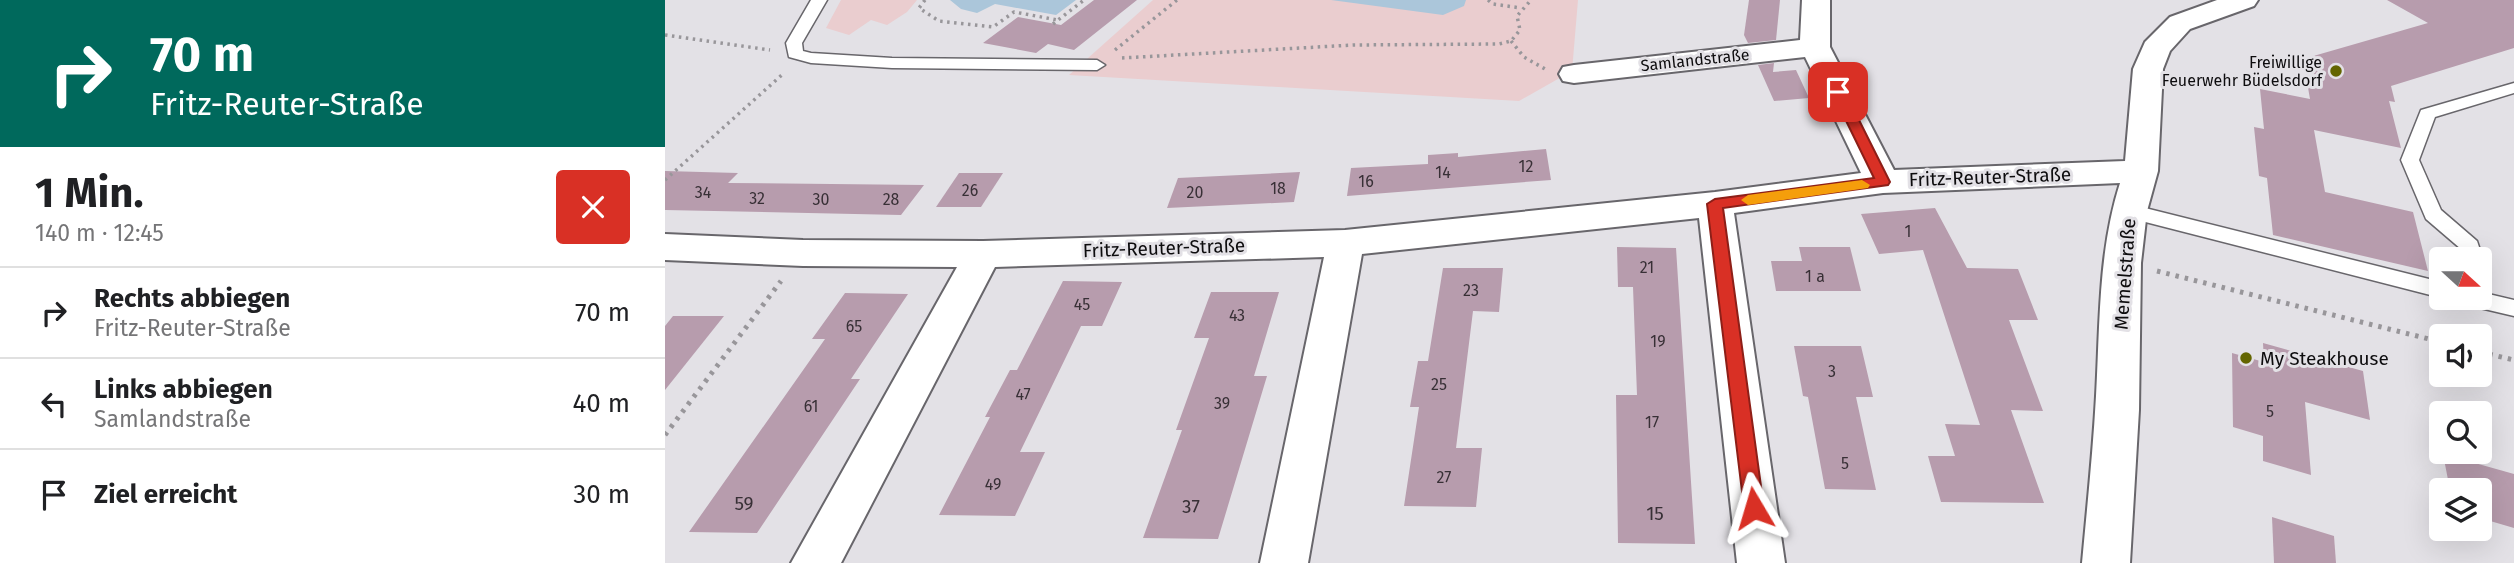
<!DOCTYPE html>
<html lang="de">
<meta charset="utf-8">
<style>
body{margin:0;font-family:"Fira Sans",sans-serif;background:#f6f6f6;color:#202124;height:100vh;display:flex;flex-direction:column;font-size:26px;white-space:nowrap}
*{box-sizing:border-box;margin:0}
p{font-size:23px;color:#757577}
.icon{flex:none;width:38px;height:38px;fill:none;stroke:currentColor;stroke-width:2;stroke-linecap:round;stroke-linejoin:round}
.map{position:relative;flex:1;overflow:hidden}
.panel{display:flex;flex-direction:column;background:#fff;width:665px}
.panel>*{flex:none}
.top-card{background:#00695c;color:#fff;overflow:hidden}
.needle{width:46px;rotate:111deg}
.tools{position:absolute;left:1764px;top:247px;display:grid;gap:14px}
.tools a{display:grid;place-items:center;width:63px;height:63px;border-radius:7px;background:#fff;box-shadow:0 7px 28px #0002;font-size:35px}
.pin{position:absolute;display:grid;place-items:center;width:60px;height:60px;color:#fff;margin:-30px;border-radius:14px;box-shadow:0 4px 10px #0006}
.me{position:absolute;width:77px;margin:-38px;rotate:353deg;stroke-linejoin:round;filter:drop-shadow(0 0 5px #0008)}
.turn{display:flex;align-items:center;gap:24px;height:147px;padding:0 35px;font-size:32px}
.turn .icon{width:91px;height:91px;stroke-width:2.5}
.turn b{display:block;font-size:49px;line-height:60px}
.round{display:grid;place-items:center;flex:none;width:74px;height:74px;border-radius:7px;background:#f6f6f6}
.headline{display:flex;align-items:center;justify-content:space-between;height:119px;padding:0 35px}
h1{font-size:42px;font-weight:700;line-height:52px}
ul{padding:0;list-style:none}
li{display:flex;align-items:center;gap:21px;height:91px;padding:0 35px;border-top:2px solid #e0e0e0}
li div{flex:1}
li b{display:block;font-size:26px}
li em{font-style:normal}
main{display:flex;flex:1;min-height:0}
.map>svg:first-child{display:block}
.green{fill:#eacdcf}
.water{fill:#abc6da}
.building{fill:#b79cad}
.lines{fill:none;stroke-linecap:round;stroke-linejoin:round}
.lane-casing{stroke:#68666b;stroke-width:3}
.street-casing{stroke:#68666b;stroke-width:4}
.path-far1{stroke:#98969a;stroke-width:3.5;stroke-dasharray:2.5 4.5;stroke-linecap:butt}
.path{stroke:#98969a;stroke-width:5;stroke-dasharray:3.5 6;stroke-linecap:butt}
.lane{fill:#fff;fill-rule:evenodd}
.street{fill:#fff;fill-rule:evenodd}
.route{fill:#d93025;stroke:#8d1f18;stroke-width:2}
.slow{fill:#f59e0b}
.poi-dot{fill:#636500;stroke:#e3e1e6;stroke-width:2.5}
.labels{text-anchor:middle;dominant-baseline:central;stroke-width:6;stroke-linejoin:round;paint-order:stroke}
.far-street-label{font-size:16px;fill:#0d0c0e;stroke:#e3e1e6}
.far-poi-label{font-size:16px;fill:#0d0c0e;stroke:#e3e1e6;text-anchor:end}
.number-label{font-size:16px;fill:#383036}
.street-label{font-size:19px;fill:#0d0c0e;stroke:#e3e1e6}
.poi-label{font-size:19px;fill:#0d0c0e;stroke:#e3e1e6;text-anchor:start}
.near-number-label{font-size:19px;fill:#383036}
</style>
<main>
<section class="panel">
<div class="top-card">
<div class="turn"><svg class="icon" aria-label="right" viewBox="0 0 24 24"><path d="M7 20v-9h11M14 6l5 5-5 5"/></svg><div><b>70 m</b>Fritz-Reuter-Straße</div></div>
</div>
<div class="headline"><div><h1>1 Min.</h1><p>140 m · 12:45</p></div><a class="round" style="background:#d93025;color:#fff"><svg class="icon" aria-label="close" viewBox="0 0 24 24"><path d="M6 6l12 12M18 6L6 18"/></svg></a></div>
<ul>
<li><svg class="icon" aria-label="right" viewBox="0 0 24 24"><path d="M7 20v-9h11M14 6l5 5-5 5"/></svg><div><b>Rechts abbiegen</b><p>Fritz-Reuter-Straße</p></div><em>70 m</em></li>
<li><svg class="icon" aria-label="left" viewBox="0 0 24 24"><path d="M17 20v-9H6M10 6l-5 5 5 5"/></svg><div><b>Links abbiegen</b><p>Samlandstraße</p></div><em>40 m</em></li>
<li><svg class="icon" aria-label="arrive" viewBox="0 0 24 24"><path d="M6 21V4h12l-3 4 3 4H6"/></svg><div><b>Ziel erreicht</b></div><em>30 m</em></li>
</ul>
</section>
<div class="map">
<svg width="1849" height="563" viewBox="0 0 1849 563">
<rect width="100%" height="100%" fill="#e3e1e6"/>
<g class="green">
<path d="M176,0H252L242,12L222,25L206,20L184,35L161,28Z"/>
<path d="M488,0H913L907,71L854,101L404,75Z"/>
</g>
<g class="water">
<path d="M285,0H411L391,15L330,4L312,13L296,9Z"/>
<path d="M666,0H801L799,6L778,15Z"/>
</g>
<g class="building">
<path d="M429,0H472L409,50L383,44L371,53L318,43L353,17L396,25Z"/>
<path d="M1084,0H1115L1111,40L1083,43L1079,35Z"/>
<path d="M1722,0H1849V48L1726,86L1730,102L1724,101L1736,148L1649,130L1660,192L1748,212L1763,271L1608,235L1602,178L1594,176L1589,127L1599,129L1595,89L1645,99L1638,59L1763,23Z"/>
<path d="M1109,63L1108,72L1131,70L1144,98L1109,101L1093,65Z"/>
<path d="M881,149L886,180L682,196L686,168L763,164V155L793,153V157Z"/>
<path d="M0,171L73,173L63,183L259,185L236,215L0,210Z"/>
<path d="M635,172L629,202L502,208L513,178Z"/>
<path d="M294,173H338L316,207H271Z"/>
<path d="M1270,208L1302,268L1353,269L1373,320H1344L1378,411L1346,410L1379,503L1276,502L1263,456H1290L1280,424L1315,425L1258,250L1214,254L1196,214Z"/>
<path d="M952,247L1011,248L1030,544L953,543L951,395H972L968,287H953Z"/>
<path d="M1134,247H1185L1196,291H1111L1106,261H1137Z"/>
<path d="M778,268H838L834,312L808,311L791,448H817L811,507L739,506L754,407H745L753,361H763Z"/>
<path d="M398,281L457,282L437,326H416L355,452H380L350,516L274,515L325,417H320L345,370H352Z"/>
<path d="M546,292H614L589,376H602L553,539L478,538L517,430H511L544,338H529Z"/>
<path d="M180,293L243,294L186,379H195L92,533L24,532L160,339H147Z"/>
<path d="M8,316H59L0,390V326Z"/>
<path d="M1598,343L1698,371L1705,420L1640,402L1646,475L1598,461V436L1568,427L1567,353L1599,362Z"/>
<path d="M1129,346H1196L1208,397H1191L1211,490L1160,489L1143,397L1138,396Z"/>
<path d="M1778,454L1849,474V528L1815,518V490H1785Z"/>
<path d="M1607,517L1669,536L1671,563H1609Z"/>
</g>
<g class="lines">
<defs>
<g id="lane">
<path d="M146,0H162L137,43L138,51L146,53L227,58L432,60L440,65L432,70L227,68L146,63L124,57L121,43Z"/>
<path d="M1849,83V93L1770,117L1754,160L1776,210L1812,241L1818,259L1815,264V259H1798L1796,249L1761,219L1736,160L1756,110Z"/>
<path d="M1464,204L1776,282L1777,298L1457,216L1454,211L1457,206Z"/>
<path d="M1815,292L1849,300V316L1798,304L1795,298H1815Z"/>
</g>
<path id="street" d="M1137,0H1165V47L1229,170L1460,161L1468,69L1480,42L1505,17L1552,0H1593L1589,6L1525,29L1505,51L1498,69L1493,171L1482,211L1476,263L1474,410L1465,563H1417C1422,508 1428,452 1431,396C1435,325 1433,252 1455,183L1218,193L1069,213L1120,563H1072L1034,218L697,254L643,563H595L659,257L330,267L176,563H126L292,267L138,266L0,260V234L138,240L318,241L680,230L1050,192L1196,173L1140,57L909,83L898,81L894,74L898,67L909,65L1135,40Z"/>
</defs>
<use href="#lane" class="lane-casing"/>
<use href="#street" class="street-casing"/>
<g class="path-far1">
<path d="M260,0L254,8L274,21L328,27L349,12L393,20"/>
<path d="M823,0L828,4L856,8"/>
<path d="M388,24L419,0"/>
<path d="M0,35L105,50"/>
<path d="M846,41L859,57L880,69"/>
<path d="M450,50L512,0"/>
<path d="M457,58L688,45L834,44L846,41L855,30L852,16L866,0"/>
<path d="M0,180L119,73"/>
</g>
<g class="path">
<path d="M1492,271L1776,342"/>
<path d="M1815,352L1849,360"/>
<path d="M0,435L116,281"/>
</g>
<use href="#lane" class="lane"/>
<use href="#street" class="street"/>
</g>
<path class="route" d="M1173,88L1180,92L1225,182L1223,185L1058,208L1099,508L1096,514L1089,516L1082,514L1079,508L1042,204L1050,199L1209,178L1167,92Z"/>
<path class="slow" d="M1197,180L1205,185L1203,188L1083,205L1076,200L1083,195Z"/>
<g class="poi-dot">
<circle cx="1671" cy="71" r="7"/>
<circle cx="1581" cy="358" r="7"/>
</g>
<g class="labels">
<g class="far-street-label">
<text transform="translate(1030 60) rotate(-6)">Samlandstraße</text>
</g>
<g class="far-poi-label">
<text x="1657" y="62">Freiwillige<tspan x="1657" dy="18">Feuerwehr Büdelsdorf</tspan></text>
</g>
<g class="number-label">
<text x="861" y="166">12</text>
<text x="778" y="172">14</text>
<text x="701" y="181">16</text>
<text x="613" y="188">18</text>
<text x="305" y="190">26</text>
<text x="38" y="192">34</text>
<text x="530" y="192">20</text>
<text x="92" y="198">32</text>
<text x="156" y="199">30</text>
<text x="226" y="199">28</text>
<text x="1243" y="231">1</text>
<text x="982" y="267">21</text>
<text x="1150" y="276">1 a</text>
<text x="806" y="290">23</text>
<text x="417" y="304">45</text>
<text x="572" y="315">43</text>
<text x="189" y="326">65</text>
<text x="993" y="341">19</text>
<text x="1167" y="371">3</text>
<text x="774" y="384">25</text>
<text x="358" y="394">47</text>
<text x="557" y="403">39</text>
<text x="146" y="406">61</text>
<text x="1605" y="411">5</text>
<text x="987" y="422">17</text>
<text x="1180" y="463">5</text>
<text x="779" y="477">27</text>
<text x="328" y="484">49</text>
</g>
<g class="street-label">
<text transform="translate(1325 177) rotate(-2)">Fritz-Reuter-Straße</text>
<text transform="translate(499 248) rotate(-2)">Fritz-Reuter-Straße</text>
<text transform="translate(1460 274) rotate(-86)">Memelstraße</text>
</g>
<g class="poi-label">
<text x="1595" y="358">My Steakhouse</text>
</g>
<g class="near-number-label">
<text x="79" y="503">59</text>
<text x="526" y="506">37</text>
<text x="990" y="513">15</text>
</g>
</g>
</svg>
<div class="tools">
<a><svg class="needle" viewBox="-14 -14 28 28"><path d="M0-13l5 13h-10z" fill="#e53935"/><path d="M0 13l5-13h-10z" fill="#757577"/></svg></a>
<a><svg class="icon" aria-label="sound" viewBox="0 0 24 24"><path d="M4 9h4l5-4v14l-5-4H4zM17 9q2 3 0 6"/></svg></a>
<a><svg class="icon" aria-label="search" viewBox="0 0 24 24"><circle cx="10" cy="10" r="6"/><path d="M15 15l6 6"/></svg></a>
<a><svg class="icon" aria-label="layers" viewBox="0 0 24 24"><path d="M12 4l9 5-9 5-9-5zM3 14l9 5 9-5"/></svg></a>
</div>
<div class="pin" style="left:1173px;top:92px;background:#d93025"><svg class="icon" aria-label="arrive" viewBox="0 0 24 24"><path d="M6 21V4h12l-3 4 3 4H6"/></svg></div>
<svg class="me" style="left:1089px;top:508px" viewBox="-20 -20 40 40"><path d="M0-17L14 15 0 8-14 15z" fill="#d93025" stroke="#fff" stroke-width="4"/></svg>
</div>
</main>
